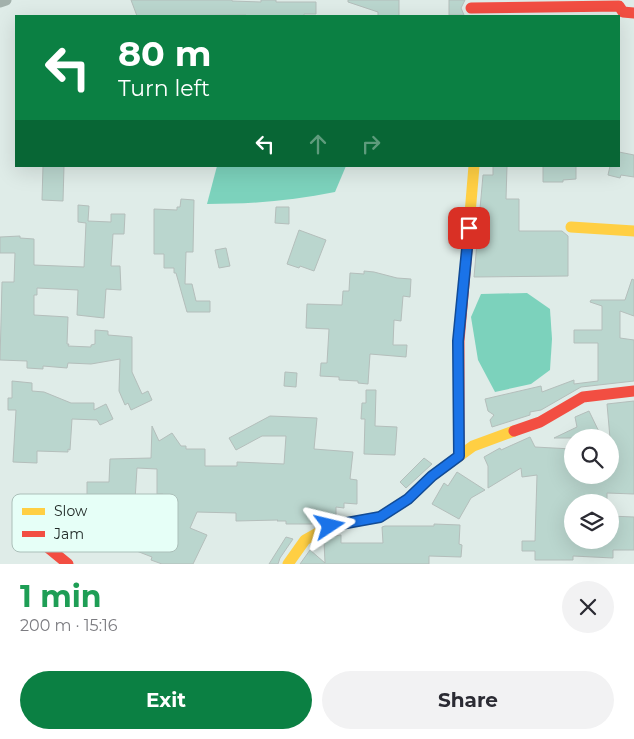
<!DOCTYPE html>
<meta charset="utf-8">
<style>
body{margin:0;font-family:Montserrat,sans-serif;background:#f2f2f3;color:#2b2b33;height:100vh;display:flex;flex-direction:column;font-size:19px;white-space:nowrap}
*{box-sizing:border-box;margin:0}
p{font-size:16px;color:#7c7c81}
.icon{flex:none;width:28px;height:28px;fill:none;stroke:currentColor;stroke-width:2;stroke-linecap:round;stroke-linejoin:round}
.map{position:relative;height:564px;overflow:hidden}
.drawer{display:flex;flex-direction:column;background:#fff;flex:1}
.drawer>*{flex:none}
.banner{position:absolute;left:15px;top:15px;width:605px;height:152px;border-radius:0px;box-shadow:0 5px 20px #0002;background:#0b8043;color:#fff;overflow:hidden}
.controls{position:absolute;left:564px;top:429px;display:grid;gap:10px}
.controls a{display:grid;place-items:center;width:55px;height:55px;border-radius:50%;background:#fff;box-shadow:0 5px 20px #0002;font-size:25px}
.pin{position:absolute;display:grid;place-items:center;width:42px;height:42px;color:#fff;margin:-21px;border-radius:10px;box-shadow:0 2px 8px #0006}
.me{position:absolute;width:55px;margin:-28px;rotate:80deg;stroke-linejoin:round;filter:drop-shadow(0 0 4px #0008)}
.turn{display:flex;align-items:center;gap:18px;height:105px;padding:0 20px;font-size:22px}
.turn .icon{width:65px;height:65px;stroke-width:2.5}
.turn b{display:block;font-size:35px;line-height:42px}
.lanes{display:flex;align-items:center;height:48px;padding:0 20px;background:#0003;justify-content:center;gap:25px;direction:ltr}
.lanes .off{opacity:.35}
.round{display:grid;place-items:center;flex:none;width:52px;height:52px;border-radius:26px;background:#f2f2f3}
.headline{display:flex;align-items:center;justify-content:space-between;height:85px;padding:0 20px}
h1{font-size:30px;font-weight:700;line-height:38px;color:#1e9e55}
.cta{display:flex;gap:10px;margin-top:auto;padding:10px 20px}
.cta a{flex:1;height:58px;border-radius:30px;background:#0b8043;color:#fff;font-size:20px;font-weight:700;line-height:58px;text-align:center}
.cta a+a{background:#f2f2f3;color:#2b2b33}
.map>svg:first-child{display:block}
.water{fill:#7cd2bc}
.building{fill:#bad6ce;stroke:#b4bebb}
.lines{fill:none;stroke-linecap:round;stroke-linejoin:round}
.street{stroke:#a3b1ac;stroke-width:11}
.slow{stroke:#ffcf43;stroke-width:11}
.jam{stroke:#f24e42;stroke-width:11}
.route-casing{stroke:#114b97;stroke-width:12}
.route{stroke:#1a73e8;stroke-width:9}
.key{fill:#e6fff7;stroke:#abbfb9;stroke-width:1}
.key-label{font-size:14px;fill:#212a27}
</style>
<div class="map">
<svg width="634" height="564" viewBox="0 0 634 564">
<rect width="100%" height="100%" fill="#dfece8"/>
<g class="water">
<path d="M217,166H346L335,192C292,201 251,204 207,204Z"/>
<path d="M527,293L550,309L552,339L550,370L531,384L495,392L478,360L471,317L481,294Z"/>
</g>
<g class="building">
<path d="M131,0H232V1L261,2V0H276V2H316V14H304V16H246V15L137,16Z"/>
<path d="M348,0H399V16H378V12L348,2Z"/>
<path d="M449,0H465L461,8L464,15H449Z"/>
<path d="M619,152L634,155V177L621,175L620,178L608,175L610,166H619Z"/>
<path d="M43,166H64L63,201L42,200Z"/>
<path d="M493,166H507L506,199H519V231H562L568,236V276L474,277L483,175H493Z"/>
<path d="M543,166H576V179L563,180V182H543Z"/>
<path d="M181,199L194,200L193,252H186L185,284H192L196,301H210V312H187L176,273H174V268H164V254H154V209L177,210V207H180Z"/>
<path d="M78,205L89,206L88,221L111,222V214H125L124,234H113L111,266H120L121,290L106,289L104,318L77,315L78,290L37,288V295H34V315L68,317L67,344H69L68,346L91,347V345L95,344V330L108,331V335L132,337V372L142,394L148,391L152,400L131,410L128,403L125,405L119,391L120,359L91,364L68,363L67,368L43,366V369L27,368V361L0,360L2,282H14L15,253H0V237L20,236V238L34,239V265L84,267L86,223L78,222Z"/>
<path d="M276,207H289V224L275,223Z"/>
<path d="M299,230L326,240L314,271L300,266L299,268L287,264Z"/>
<path d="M226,248L230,266L219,268L215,250Z"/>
<path d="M364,271L374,272L397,278L411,279L410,297L403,296L401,321L394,320L393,345H407L406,357L370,354L368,384L358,383V381L339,380V377L320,376L321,363H327L329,329L306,328L307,304L342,305L343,291H349L350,273L364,274Z"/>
<path d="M632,279L634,280V316L620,311V338L634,340V381L581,387L541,410L530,412V415L492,427L490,420L494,415L488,411L485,399L541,386L542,392L574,380V384L598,381V343H574V330H602V306L590,302L591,300H625Z"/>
<path d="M285,372L297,373L296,387L284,386Z"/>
<path d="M12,381L32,383V391L44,392L71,403H94V410L106,404L113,419L100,425L97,420L72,419L70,450L68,449V452L37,451V463L13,462L16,410H8V398H12Z"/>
<path d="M366,390H376L375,426L397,427L395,455L364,454L365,419H361L362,403H366Z"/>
<path d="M634,401V494L607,493V502H572V540H610V516L634,517V550H613V558L573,556V560H535V551H522V541H535L537,475L522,477L521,468L488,488V466L484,457L500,448L501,450L530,437L535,447L572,449V475H610V473L613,472L607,404Z"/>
<path d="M589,411L602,438H554L577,427L575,417Z"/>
<path d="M270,416L317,418L314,449L353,452L350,479L357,480V504L344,503V508L336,507V515L325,517L313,524H286V521H277L278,520L236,521V513L197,512L190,528L207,535L193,564H162L151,560L152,557L134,550L145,520L161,526L163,494H157V469L137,468L134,516L109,515V520L119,525H109V528H106L95,548L83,541L92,524H85L63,516L66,503L90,512L84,498L87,497V482H109L110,459L151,458L152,426L159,441L172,433L181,446H186V449H205V466H237V462L284,464L286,436H262L236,450L229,438Z"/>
<path d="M424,458L432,464L406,488L400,482Z"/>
<path d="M457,472L485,490L471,498L459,519L432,504L444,483L448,486Z"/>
<path d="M434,524L460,525L459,544L462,545L461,557L429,556V564H300L310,550L325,563L324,541L333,536L341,535V543H383L382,527L385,526H434Z"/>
<path d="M286,537L293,539L280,558L278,564H269Z"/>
</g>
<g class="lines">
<path class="street" d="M0,2L6,0"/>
<g class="slow">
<path d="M571,227L634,231"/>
<path d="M467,250L474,166"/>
<path d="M288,564L305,540L330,526L380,517L408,499L432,476L473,446L514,431"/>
</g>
<g class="jam">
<path d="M471,8L619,6L623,12L634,13"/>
<path d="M514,431L540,422L583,397L634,391"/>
<path d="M459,456V341L467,250"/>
<path d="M56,504L46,546L68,564"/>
</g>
</g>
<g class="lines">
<defs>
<path id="route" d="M330,526L380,517L408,499L432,476L459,456L458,341L469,228"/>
</defs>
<use href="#route" class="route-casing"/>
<use href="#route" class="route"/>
</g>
<rect x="12" y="494" width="166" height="58" rx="8" class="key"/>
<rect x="22" y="508" width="23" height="7" fill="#ffcf43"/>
<rect x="22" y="531" width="23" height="6" fill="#f24e42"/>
<g class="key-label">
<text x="54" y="516">Slow</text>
<text x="54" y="539">Jam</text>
</g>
</svg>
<div class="controls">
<a><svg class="icon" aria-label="search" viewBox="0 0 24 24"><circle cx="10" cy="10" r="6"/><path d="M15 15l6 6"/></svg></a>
<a><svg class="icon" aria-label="layers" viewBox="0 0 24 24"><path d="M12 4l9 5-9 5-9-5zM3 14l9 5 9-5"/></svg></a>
</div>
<div class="pin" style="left:469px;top:228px;background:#d93025"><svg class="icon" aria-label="arrive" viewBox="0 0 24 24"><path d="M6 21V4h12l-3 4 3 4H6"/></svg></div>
<svg class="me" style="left:330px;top:526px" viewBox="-20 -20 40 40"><path d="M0-17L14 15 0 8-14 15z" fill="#1a73e8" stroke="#fff" stroke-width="4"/></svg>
<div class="banner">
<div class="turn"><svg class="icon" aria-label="left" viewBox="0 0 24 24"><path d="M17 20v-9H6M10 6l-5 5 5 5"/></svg><div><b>80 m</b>Turn left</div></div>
<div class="lanes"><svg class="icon" aria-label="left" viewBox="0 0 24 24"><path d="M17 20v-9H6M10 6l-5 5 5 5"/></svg><svg class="icon off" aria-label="ahead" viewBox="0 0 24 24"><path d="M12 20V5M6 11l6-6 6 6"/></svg><svg class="icon off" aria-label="right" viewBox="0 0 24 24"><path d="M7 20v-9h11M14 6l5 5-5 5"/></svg></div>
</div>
</div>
<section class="drawer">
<div class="headline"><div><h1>1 min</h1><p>200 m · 15:16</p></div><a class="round"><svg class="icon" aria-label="close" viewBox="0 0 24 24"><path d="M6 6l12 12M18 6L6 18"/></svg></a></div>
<div class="cta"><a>Exit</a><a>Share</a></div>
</section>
